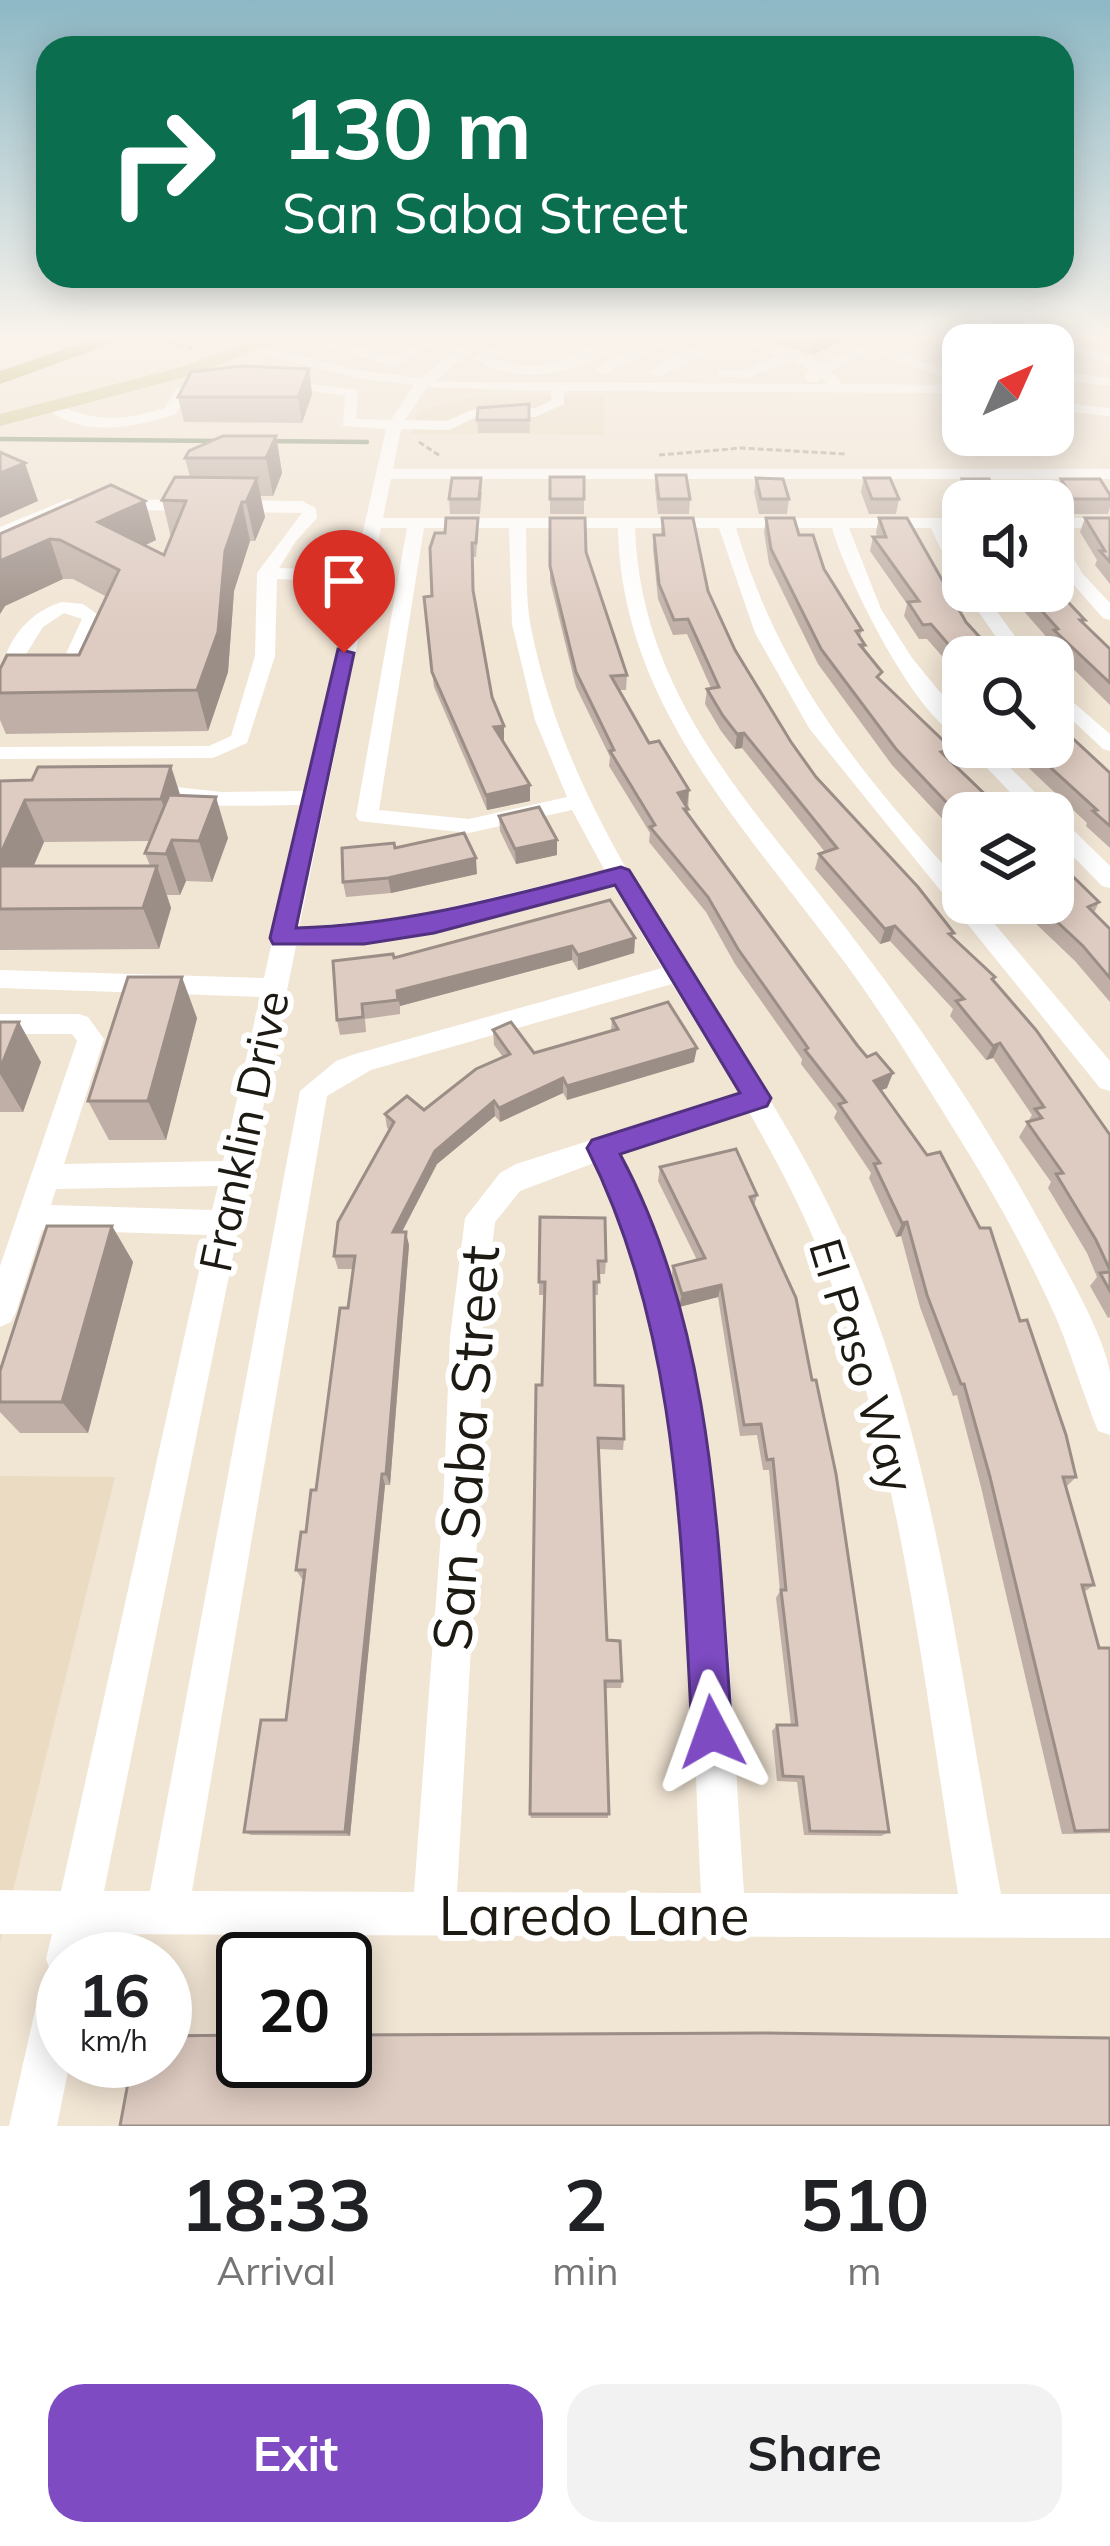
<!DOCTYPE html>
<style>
body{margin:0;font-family:Mulish,sans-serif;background:#f2f2f2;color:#202124;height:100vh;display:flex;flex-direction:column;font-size:45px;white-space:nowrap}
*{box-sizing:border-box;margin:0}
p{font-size:39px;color:#757577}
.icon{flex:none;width:66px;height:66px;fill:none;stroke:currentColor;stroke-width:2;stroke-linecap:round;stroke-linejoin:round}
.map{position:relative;height:2126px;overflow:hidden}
.side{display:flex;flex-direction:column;background:#fff;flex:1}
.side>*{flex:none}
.guide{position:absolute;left:36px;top:36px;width:1038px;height:252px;border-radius:36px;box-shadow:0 6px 30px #0003;background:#0b6e4f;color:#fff;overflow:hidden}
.needle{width:78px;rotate:45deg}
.buttons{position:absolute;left:942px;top:324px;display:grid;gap:24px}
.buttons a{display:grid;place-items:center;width:132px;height:132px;border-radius:24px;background:#fff;box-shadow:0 6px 30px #0003;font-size:60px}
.speed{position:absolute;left:36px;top:1932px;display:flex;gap:24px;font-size:60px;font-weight:700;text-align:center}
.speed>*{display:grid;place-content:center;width:156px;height:156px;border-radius:50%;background:#fff;box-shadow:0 6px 30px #0003;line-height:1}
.speed small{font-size:30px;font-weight:400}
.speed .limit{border:6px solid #111;border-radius:18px;background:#fff;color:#111}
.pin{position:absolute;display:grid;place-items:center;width:102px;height:102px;color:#fff;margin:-123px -51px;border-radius:50% 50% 50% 0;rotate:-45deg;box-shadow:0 0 12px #0007}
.pin .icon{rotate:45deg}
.me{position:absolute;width:132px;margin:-66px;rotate:356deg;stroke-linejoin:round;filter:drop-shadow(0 0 9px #0008)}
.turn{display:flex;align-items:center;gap:42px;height:252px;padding:0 48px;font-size:54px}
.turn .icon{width:156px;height:156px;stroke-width:2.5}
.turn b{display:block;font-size:84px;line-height:102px}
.eta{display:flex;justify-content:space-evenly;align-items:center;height:204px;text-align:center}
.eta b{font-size:72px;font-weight:700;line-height:84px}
.primary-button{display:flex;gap:24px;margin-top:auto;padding:24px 48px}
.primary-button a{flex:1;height:138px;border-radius:36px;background:#7e4bc3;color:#fff;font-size:48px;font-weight:700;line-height:138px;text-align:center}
.primary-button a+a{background:#f2f2f2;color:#202124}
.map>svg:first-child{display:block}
.built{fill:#ebdbc3}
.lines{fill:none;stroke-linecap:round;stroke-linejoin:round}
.stream{stroke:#7c8c6b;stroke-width:4.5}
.path{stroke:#a49b8e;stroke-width:3;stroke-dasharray:6 3;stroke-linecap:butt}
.minor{fill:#fff;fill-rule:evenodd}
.major{fill:#c6c184;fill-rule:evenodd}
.highway{fill:#a09832;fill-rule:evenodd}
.wall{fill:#bfafa6;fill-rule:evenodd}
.shaded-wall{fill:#9b8e87}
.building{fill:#decbc1;stroke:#9b8e87;stroke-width:3}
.route{fill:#7e4bc3;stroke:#52317f;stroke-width:3}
.labels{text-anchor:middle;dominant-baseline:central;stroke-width:12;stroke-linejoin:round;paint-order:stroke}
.street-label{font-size:45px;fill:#1d1913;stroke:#fff}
.near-street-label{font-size:54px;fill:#1d1913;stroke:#fff}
</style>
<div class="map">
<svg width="1110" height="2126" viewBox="0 0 1110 2126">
<rect width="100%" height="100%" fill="#f1e5d4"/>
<g class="built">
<path d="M473,397H603L605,435L411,434L419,411Z"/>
<path d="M0,1476L115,1477L0,1943Z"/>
</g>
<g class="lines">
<g class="stream">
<path d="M0,439L221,441"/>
<path d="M266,441L367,442"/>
</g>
<g class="path">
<path d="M152,338L193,348"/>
<path d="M419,442L440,456"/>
<path d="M659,455L741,448L845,454"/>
</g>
<g class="minor">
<path d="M200,338H224L363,371L421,378L472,338H487L436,380L453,382L827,384L820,376L818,382H808L805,375L811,370L791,360L747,378L719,376V370H745L779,355L733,341L660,376L648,373C706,332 760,329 822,365L877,338H894L881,346L953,373L941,376L871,351L830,371L842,384L963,385V393L564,391V404L535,417H476L449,430L401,429L393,469H1110V479H391L383,518H963V528H948L963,559V582L954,577L931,528H849L881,609L912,658L963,720V739C916,721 846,577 832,528H736C781,680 860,771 963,887V903H977L1110,1061V1091L1100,1088L809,728L755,633L719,528H635C641,703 759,811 857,943C924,1031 988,1127 1041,1224C1061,1262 1103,1331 1110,1372C1110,1392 1110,1415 1110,1435L1098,1431C1083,1394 1072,1356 1057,1320C1028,1254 992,1190 953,1128C915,1067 877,1004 833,947C736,817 621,699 618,528H526C527,560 525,596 531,628C578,865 760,1038 853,1258C937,1458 961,1682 1001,1894H1110V1938L95,1934L90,1959H63V2061H70L57,2126H9L41,1984L49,1967L46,1959L52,1934H0V1890L61,1891L207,1235L42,1230L16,1312L11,1322L0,1327V1266L77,1041L72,1034H0V1014H79L88,1017L104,1039L64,1164L223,1161L260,997L0,988V970L264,978L302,805C267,805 161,811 137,791L148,784L222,792L305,791L352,582L277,579L275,656L247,743L213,758L0,759V747L209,746L231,736L255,656L257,573L302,513L70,509L0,538V527L68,499L302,501L316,508L317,518L296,541L279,568L354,571L386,429L343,426L345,396L272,384L279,380L358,390L356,419L391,420L414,385L363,379ZM427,387L550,391L552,400L535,408L474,409L446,421L405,420ZM381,528H407L356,816L359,821L469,833L572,810L605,871L413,916L299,928ZM424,528H509L512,624L535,720L567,797L469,819L379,810ZM613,885L662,968L355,1054L336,1061L300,1091L150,1891H104L296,946L413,933ZM672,984L739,1093L516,1164L500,1173L465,1218L450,1337L443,1507L414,1892L192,1891L327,1096L371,1070ZM749,1112C776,1160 802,1208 822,1259C902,1460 923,1682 958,1894L744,1893C726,1644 728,1384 619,1154ZM594,1163C697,1389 688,1649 701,1893L457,1892L479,1507L482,1337L495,1222L520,1191ZM218,1186L212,1210L51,1205L56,1189Z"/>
<path d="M311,338H328L392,357L428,338H445L394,366L311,343Z"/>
<path d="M516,338H534L492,358C563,384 572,338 633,338C586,370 524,391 473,358Z"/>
<path d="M665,338H684L612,369L608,375L596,372L602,363Z"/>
<path d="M937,338H958L973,345L963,348Z"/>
<path d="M984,338H1005L1020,345H1000Z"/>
<path d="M1033,338H1054L1110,355V363Z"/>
<path d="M1053,371L1110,378V386L1053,379Z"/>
<path d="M211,381L218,385L216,388L187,395L176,414C133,428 80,439 43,406L50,402C95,421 117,423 165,408L176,389Z"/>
<path d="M1053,402L1110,408V416L1053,410Z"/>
<rect x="1053" y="518" width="57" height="10"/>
<path d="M1053,531L1059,532L1082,573L1110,603V620L1103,618C1080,591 1053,568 1053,531Z"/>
<path d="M964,591H982L1030,657H1010Z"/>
<path d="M62,602L83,604L101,617L72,681L53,687H0C0,649 24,613 62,602ZM64,613L82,619L57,673L13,675L43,627Z"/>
<path d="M1053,685L1110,734V751L1103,749L1053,702Z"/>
<path d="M967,747H989L1051,808L1054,813L1053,815L1030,813Z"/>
<path d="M1053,816L1061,818L1110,866V888L1102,886L1053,836Z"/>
</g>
<path class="major" d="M259,338H284L197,374L0,426V414L185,366Z"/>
<g class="highway">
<path d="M0,338H12L0,345Z"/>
<path d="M98,338H128L0,384V371Z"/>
</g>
</g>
<g class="wall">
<path d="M762,338H850L812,355Z"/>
<path d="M309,369L312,394L302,423L184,422L178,397Z"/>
<path d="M529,404L530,433H478L477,420Z"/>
<path d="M276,436L282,473L273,496H260L265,517L255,541H250L234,591L228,672L208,731L6,734L0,720V669L79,655L107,597L73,579H63L5,606L0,614V534L145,501L156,540L145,545L164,555L171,537L162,500L190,477L185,458Z"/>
<path d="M656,475L690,499L689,514H658L655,489Z"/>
<rect x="550" y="477" width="34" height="37"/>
<path d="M756,478L789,499L787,514H759L754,492Z"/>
<path d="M864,478L899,499L896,514H869L861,492Z"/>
<path d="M962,479L1001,501H963V503L958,493Z"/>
<path d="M1061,479L1110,495V507L1108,514H1068L1056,493Z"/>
<path d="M482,492L480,514H450L449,499Z"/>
<path d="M550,518L586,552L627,675L626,690H619L649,743L689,790L688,814L887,1088L881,1090L1020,1321L1076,1477L1066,1487L1094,1585L1084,1592L1099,1648H1110V1833L1062,1834L981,1487L957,1395L953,1396L920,1307L901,1236L896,1237L869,1178L871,1173L834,1118L837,1111L801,1064L802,1059L735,964L706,912L649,842L650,833L609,766L610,757L576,687L550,581Z"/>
<path d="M662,518L708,591L735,650L791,742L816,777L952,937L995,977L994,981L1110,1135V1317L1108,1318L1090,1286L1097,1277L1087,1253L1048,1188L1051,1182L1019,1137L1032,1115L993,1058L986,1060L950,1016L953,1009L890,941L880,944L815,869L819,854L825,852L742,748L735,749L721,731L705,704L707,689L711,688L687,634L673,635L658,599L653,549L654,535H661Z"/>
<path d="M766,518L799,535L824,569L862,630L860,637L865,645L864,650L880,680L952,749L949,759L993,809L963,813V841L892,765L818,664L769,564L764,532Z"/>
<path d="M879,518L963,657V695L944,677L948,663L927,639H919L904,616L907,604L870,551L873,537H877L876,532Z"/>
<path d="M1085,518H1110V584L1095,565L1097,560L1080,532Z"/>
<path d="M478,532L476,557H473L474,592L492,697L504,726V741H503L530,785V801L487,810L434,687L429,649L432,596Z"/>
<path d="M1006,591H1053L1085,620L1083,623L1110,649V705L1048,644L1050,641Z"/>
<path d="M1016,747H1053L1110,773V848L1086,826L1087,823L1016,756L1019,749Z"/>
<path d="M0,781L181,796L228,838L212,882L186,881L180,895H167L171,908L159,949L0,950ZM150,841L145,853L150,866H33L44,842Z"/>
<path d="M499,816L557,840V855L516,864L500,831Z"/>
<path d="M395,848L477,874L391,893L346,897L343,882Z"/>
<path d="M1099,902L1094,913L1110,929V1002L1075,961L1031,919L1033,916L1021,903Z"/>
<path d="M635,938L634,953L578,970L572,960L400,1006V1014L365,1019L366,1032L340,1035L337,1020L394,958Z"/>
<path d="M197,1018L166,1140H109L88,1101Z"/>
<path d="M612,1019L694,1062L567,1100L563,1093L500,1122L495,1116L437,1164L402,1232L409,1245L390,1485H385L350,1836L251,1835L244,1832L286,1720L304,1579H302L296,1570L316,1490L348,1308L353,1269H338L334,1256L390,1130L387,1128L385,1114L424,1110L503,1057L494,1045L493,1030L534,1053L611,1031Z"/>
<path d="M0,1022L41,1062L23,1112H0Z"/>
<path d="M660,1167L757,1195L754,1206L889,1832L881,1836L804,1835L797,1782L777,1781L772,1731L777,1725H791L776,1598L780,1591L769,1470H763L757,1435L740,1436L718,1297L679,1307L671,1279L673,1266L697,1260L658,1181Z"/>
<path d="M540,1217L606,1261L605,1274H598V1295H594L595,1385L624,1439L623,1450L599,1449L607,1640L622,1681L621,1688H605L608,1818H531L530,1814L545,1295H539Z"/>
<path d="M112,1226L133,1262L88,1433H20L0,1412V1371Z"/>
<path d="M761,2032L1110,2037V2126L165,2061V2035L243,2034V2061H345V2034Z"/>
</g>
<g class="shaded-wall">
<path d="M814,338H850L812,355Z"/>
<path d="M309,369L312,394L302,423L298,397Z"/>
<path d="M276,436L282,473L273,496L266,458Z"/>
<path d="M25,463L38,501L0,518V473Z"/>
<path d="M257,478L265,517L255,541L246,502Z"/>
<path d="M145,501L156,540L111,562L98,522Z"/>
<path d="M242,502L250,541L234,591L228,672L208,731L197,690L225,551Z"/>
<path d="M50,539L63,579L5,606L0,614V561Z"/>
<path d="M504,726V741L495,742L494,727Z"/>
<path d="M744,733L742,748L735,749L737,734Z"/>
<path d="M171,766L184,807L175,840L161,799Z"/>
<path d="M530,785V801L487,810L486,795Z"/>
<path d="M689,790L687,805L678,793Z"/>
<path d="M216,797L228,838L212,882L199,841Z"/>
<path d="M25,800L44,842L16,907L0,876V855Z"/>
<path d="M172,840L186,881L180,895L166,854Z"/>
<path d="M557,840V855L516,864L515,849Z"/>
<path d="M476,858L477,874L391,893L388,878Z"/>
<path d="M157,866L171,908L159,949L143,908Z"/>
<path d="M895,926L890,941L880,944L885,929Z"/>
<path d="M635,938L634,953L578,970V955Z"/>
<path d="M572,946V960L400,1006L397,991Z"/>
<path d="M182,977L197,1018L166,1140L148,1101Z"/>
<path d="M19,1022L41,1062L23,1112L0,1074V1069Z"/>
<path d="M1000,1043L993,1058L986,1060L993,1046Z"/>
<path d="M697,1048L694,1062L567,1100V1086Z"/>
<path d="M893,1073L887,1088L869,1095L874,1081Z"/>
<path d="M563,1078V1093L500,1122L499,1108Z"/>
<path d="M494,1101L495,1116L437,1164L395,1245L393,1232L435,1151Z"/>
<path d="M907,1222L901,1236L896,1237L902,1223Z"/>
<path d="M112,1226L133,1262L88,1433L62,1402Z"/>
<path d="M406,1232L409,1245L390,1485L386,1474Z"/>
<path d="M721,1285L718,1297L679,1307L682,1294Z"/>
<path d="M382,1474L385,1485L350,1836L345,1832Z"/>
</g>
<g class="building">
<path d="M242,366L309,369L298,397H178L191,372Z"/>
<path d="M529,404V420H477L478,408Z"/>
<path d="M223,436H276L266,458H185L189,451Z"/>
<path d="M0,452L25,463L0,473Z"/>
<path d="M656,475H686L690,499H659Z"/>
<path d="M175,477L257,478L246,502H242L225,551L218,632L197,690L0,693V669L7,655H79L119,570L60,540L50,539L0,561V534L111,485L145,501L98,522L164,555L186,501L162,500Z"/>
<rect x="550" y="477" width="34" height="22"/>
<path d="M452,478H481L479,499H449Z"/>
<path d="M756,478L783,479L789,499H761Z"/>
<path d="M864,478H890L899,499H872Z"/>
<path d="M962,479H989L1001,501H972Z"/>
<path d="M1061,479H1100L1110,495V499H1073Z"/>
<path d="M446,518H478L476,543H472L473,590L492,697L504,726L494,727L530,785L486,795L432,672L424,597L432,596L430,548L435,533H445Z"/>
<path d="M550,518H585L586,552L627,675L611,676L649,743L659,741L689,790L678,793L688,809H684L857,1045L867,1057L876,1053L893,1073L874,1081L927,1155L940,1152L980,1228H990L1020,1321L1027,1320L1066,1435L1076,1477H1063L1094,1585H1082L1099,1648H1110V1830L1075,1831L990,1477L964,1384H961L927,1295L907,1222L902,1223L874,1164L880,1163L839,1104L846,1102L805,1050L808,1048L738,949L708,897L650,827L655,825L610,751L614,750L576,672L550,566Z"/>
<path d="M662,518H693L708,591L735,650L791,742L816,777L918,887L954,933L949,934L995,977L992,979L1036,1030L1110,1135V1270L1096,1240L1056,1174L1063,1173L1027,1122L1042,1118L1035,1109L1044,1107L1000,1043L993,1046L956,1001L964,999L895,926L885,929L819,854L837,848L744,733L737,734L723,716L707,689L719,687L688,619L674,620L659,584L654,535H664Z"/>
<path d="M766,518H794L799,535H813L824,569L862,630L856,631L865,645H860L882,672L877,677L952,749L941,752L995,804L988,805L996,813H963V820L896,749L821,649L771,549Z"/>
<path d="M879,518H907L966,622L998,657H963V676L948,662L961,659L931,624L923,625L908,602L919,601L873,537H886Z"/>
<path d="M1085,518H1110V562L1100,551H1105Z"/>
<path d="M1053,586L1085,620H1080L1110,649V683L1054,630L1058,629L1024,591H1053Z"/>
<path d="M1053,720L1110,773V826L1093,811L1097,810L1028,747H1053Z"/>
<path d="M171,766L161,799L25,800L0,855V781L32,780L38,767Z"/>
<path d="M169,795L216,797L199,841L172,840L166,854L145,853Z"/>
<path d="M539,807L557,840L515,849L499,816Z"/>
<path d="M464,833L476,858L388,878L343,882L342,848L394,843L395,848Z"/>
<path d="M1053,857L1099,902L1088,907L1110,929V978L1083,946L1038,904L1053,903Z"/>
<path d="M0,866H157L143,908L0,909Z"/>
<path d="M610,900L635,938L578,955L572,946L397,991L398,1000L362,1004L363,1017L337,1020L333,961L393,954L394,958Z"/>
<path d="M128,977H182L148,1101H88Z"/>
<path d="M668,1002L697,1048L567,1086L563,1078L499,1108L494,1101L435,1151L393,1232H406L386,1474H382L345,1832H244L261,1720H286L305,1570H296L301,1532H306L311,1490H316L340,1308H348L355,1256H334L338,1222L394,1122L385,1114L407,1096L424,1110L476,1069L510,1054L493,1030L511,1022L534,1053L618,1029L612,1019Z"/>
<path d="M0,1022H19L0,1069Z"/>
<path d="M736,1149L757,1195L750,1197L796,1298L812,1380H816L836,1474L889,1832L810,1831L803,1777L783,1776L777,1725H797L781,1590H786L773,1459L767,1460L761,1424L744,1425L721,1285L682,1294L673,1266L705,1258L660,1167Z"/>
<path d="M540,1217L605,1218L606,1261H598L599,1282H594L595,1385L623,1386L624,1439L598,1438L607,1640L620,1641L622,1681H605L609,1814H530L536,1385H542L545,1282H539Z"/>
<path d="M47,1226H112L62,1402H0V1371Z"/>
<path d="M1110,1272V1291L1100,1273Z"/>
<path d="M767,2033L1110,2038V2126H120L132,2061H165V2036L243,2035V2061H345V2035Z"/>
</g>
<linearGradient id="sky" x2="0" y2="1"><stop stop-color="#8db8c5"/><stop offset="0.53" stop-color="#f9f3ec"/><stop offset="1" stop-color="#f9f3ec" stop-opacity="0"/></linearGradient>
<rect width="1110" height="636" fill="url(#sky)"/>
<path class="route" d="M338,649L354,653L296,928C409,925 513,895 621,867L629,870L771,1098L767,1106L620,1154C714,1328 718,1539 732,1732L726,1747L712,1753L698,1747L692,1732C681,1535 678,1329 587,1148L592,1140L740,1093L615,885L434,933L364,944H273L270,938Z"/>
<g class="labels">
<g class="street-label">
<text transform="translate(243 1131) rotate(-78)">Franklin Drive</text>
<text transform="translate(863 1365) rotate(73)">El Paso Way</text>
</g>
<g class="near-street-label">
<text transform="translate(465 1448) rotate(-86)">San Saba Street</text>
<text x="594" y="1915">Laredo Lane</text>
</g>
</g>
</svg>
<div class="buttons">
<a><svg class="needle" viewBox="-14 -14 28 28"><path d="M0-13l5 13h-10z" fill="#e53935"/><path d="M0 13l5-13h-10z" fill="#757577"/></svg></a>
<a><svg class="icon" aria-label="sound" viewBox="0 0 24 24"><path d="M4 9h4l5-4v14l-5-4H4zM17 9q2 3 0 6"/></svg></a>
<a><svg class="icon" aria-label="search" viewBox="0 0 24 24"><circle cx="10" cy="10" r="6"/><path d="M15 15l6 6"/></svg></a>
<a><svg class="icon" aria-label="layers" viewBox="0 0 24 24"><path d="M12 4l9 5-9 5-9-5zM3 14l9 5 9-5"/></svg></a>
</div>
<div class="speed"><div>16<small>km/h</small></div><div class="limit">20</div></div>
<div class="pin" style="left:344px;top:653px;background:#d93025"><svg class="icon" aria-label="arrive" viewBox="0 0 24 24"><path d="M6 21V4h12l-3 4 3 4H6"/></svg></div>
<svg class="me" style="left:712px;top:1732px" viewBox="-20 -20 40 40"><path d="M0-17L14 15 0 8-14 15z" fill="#7e4bc3" stroke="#fff" stroke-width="4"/></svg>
<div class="guide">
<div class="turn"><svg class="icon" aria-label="right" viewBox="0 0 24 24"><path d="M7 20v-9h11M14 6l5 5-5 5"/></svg><div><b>130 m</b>San Saba Street</div></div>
</div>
</div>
<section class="side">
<div class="eta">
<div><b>18:33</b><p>Arrival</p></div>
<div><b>2</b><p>min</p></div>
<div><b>510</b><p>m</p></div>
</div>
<div class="primary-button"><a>Exit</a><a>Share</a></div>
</section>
